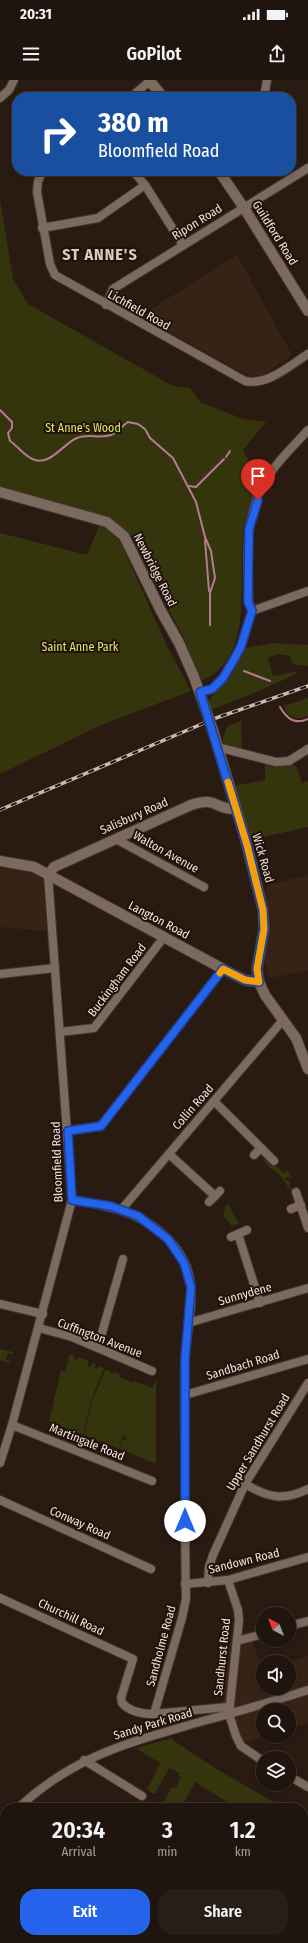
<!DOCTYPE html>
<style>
body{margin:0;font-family:"Fira Sans Condensed",sans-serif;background:#281d17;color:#f1f3f6;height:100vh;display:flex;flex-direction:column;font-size:15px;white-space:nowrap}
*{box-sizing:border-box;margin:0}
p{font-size:13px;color:#a29e9e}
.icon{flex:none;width:22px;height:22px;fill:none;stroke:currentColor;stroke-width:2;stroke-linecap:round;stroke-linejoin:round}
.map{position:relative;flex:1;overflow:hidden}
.panel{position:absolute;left:0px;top:1723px;width:308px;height:140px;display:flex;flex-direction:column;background:#20140e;border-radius:16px 16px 0 0;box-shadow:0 2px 6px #0003,0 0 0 1px #3d332e}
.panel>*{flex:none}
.top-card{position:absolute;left:12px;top:12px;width:284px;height:84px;border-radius:16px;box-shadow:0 2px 6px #0003,0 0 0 1px #3d332e;background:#1a4fa0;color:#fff;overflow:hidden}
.needle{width:26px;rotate:318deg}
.fabs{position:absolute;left:256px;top:1527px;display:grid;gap:8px}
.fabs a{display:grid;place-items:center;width:40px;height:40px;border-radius:50%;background:#20140e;box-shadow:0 2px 6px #0003,0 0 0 1px #3d332e;font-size:20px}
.pin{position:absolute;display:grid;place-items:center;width:34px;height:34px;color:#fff;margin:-41px -17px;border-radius:50% 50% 50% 0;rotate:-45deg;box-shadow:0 0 4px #0007}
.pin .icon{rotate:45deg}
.me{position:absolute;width:44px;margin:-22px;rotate:0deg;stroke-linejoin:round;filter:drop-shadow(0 0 3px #0008)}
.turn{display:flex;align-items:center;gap:14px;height:84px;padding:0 20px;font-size:18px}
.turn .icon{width:52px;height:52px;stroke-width:2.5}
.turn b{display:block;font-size:28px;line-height:34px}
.eta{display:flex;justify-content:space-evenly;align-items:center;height:68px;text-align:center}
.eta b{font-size:24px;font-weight:600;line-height:28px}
.cta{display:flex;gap:8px;margin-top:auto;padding:8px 20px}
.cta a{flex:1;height:46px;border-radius:16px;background:#2563eb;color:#fff;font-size:16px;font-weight:600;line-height:46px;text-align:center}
.cta a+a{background:#281d17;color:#f1f3f6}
.status{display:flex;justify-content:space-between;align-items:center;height:28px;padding:0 20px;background:#20140e;direction:ltr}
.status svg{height:11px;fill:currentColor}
header{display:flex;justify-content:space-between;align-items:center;height:52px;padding:0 20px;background:#20140e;font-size:18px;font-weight:600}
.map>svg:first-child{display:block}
.built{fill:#372316}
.green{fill:#34350c}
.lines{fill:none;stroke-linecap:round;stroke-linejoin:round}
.stream{stroke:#b67b92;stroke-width:2}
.minor-casing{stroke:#433732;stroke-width:10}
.tertiary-casing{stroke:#433732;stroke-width:12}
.trunk-casing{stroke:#433732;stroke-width:13}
.minor{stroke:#7c6a5f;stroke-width:8}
.tertiary{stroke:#7c6a5f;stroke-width:10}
.trunk{stroke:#e4706e;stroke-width:11}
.rail-casing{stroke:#c6bab3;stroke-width:3.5}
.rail{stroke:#201209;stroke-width:2;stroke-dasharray:6;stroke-linecap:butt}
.tertiary-bridge-casing{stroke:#433732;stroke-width:12;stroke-linecap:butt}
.tertiary-bridge{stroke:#7c6a5f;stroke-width:10}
.route-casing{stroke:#184099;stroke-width:10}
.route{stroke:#2563eb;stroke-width:7}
.slow{stroke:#f59e0b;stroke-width:7}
.labels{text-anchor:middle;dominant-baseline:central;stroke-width:4;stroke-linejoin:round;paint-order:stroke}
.street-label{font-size:12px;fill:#efe4de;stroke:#201209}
.park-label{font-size:12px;fill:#dfe46b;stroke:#201209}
.district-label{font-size:16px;font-weight:bold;letter-spacing:1px;fill:#dfcabe;stroke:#201209}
</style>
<div class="status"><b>20:31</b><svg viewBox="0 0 49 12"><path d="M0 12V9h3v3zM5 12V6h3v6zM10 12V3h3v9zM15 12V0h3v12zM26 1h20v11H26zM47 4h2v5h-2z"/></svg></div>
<header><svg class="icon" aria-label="menu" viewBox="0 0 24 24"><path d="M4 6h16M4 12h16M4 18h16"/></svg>GoPilot<svg class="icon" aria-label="share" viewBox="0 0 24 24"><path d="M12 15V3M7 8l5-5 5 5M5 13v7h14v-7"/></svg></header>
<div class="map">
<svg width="308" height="1863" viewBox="0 0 308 1863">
<rect width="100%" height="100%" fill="#2a1b12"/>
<g class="built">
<path d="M237,175L292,275L266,293L259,296H252L243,293L140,236Z"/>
<path d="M0,788L31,793L43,799L47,851L0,847Z"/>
<path d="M308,795V891L269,898L265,878L271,844L266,810L268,805Z"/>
<path d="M245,1553L253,1562L261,1589H263V1608H289V1582H287L308,1576V1643L289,1649V1630H263V1656H267L244,1663L233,1631L223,1624L231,1555Z"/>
<path d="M303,1768L308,1771V1791L305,1796L303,1795Z"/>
<path d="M107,1858H143L138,1863H117Z"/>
</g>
<g class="green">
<path d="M0,120L13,199L28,224L173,306L189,308L195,314L200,322L243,339L266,342L243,370L259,400C249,420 243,446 242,469C240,510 251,582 201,601L184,558L129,455L120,445L0,407Z"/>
<path d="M100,444L120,461L168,568L191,611L101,645L0,694V453L87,475Z"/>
<path d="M274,563L308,565V586L292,584L290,576L278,574L268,578L273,596L294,592L298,593L266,608L211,630L208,621L233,592L245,568Z"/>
<path d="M308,618V636C297,641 287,638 284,626Z"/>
<path d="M241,641L242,669L225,666L222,662L227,646Z"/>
<path d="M265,682L283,686L293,683L294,686H296L302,703L308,701V747L250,760L233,706L265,700Z"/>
<path d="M265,1079L272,1086L274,1085L277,1088L278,1086L283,1094L287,1090L292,1097H287L285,1099L291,1103L289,1105L292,1109L290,1110L281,1096L268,1086L264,1080Z"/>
<path d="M228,1124L239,1144L232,1146L224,1136L225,1127Z"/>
<path d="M0,1269L13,1272V1274L8,1273L6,1280L11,1281L10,1283L0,1280Z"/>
<path d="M70,1274L74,1276L73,1278L77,1280L79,1277L88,1281V1287L91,1286L93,1283L96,1284L95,1287L98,1289L99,1286L104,1288L91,1321L83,1355L49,1341L61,1291H65Z"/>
<path d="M106,1289L113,1294L114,1292L121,1295L120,1297L133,1303L134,1301L152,1308L156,1300V1384L120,1369L122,1360H125L126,1357L123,1356L129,1335L119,1369L84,1355L92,1321Z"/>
<path d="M172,1658L174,1661L218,1690L284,1728H237L195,1702L181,1728H167L168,1725L164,1723L171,1707L176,1708L181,1697L178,1695L180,1693L169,1688L155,1714L147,1710L160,1683L136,1668Z"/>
<path d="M303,1739L308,1742V1771L303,1768Z"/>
<path d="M0,1823L5,1824V1858H69L80,1863H0Z"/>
</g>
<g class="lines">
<g class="stream">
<path d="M0,330L12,342V348L8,353L10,361C19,367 25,377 35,380C51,385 64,363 77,358C88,353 100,359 111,355C117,353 122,346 128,342L138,344L145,349L150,358L173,378L196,422L205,457L211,471L215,498L210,513V545"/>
<path d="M226,377L230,371"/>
<path d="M189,406L196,407L224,379"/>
<path d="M205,460L209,511"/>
<path d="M244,591L270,601"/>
<path d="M280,627C287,639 295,645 308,639"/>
</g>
<defs>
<g id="minor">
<path d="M131,17L151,0"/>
<path d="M264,17L267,0"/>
<path d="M0,18L9,10L14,0"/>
<path d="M43,91L38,101L37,112L50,184L55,195L245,301C268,306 290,285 308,274"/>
<path d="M133,91L145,105L183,165"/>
<path d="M42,148L98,138L145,105"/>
<path d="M106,225L113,209L308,88"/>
<path d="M252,531L308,511"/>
<path d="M200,613L212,609L223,598L236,576L241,566L252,531L249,522C247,482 244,441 263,405C274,384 293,367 308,350"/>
<path d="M217,667L276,682L289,681L308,669"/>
<path d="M116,759L204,807"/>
<path d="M0,894L55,888"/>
<path d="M60,952L94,948L164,857"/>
<path d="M214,1021L274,1081"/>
<path d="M68,1051L101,1046L223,889"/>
<path d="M169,1074L215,1116"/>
<path d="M254,1075L261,1068"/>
<path d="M296,1112L308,1148"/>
<path d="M72,1120C117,1126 161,1138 184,1181C199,1211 186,1249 185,1280C184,1312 185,1345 185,1377C185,1424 185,1472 186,1519L182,1538L154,1634"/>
<path d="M209,1122L220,1111"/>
<path d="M291,1129L301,1125"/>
<path d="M121,1130L283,940"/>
<path d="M238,1154L260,1223"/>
<path d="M231,1157L247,1150"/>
<path d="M0,1224L43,1234"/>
<path d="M188,1243L308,1208"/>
<path d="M39,1248L72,1257L152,1291"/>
<path d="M98,1267L123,1179"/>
<path d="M185,1315L308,1279"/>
<path d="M12,1345L152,1401"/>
<path d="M0,1383L12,1345L72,1120L48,795"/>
<path d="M245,1404C269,1418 283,1421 308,1409"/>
<path d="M0,1420L151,1489"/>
<path d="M228,1500L238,1530L239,1540L229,1634L236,1656L241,1666L263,1681"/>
<path d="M208,1503L209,1487L213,1475L245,1404L308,1303"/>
<path d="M185,1504L228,1500L308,1477"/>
<path d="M0,1518L133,1579L121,1618L122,1623C130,1632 141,1634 153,1634L228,1627"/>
<path d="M289,1546L308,1541"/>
<path d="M237,1561L263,1554"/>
<path d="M84,1680L142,1716"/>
<path d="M289,1696L308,1707"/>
<path d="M18,1728C75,1675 131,1662 203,1641C238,1632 273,1621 308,1610"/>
<path d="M0,1745L5,1740"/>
<path d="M303,1852L308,1855"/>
<path d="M233,1858L235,1863"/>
</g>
<g id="tertiary">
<path d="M149,0L163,17"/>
<path d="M219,91L244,128L308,231"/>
<path d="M0,412L107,442L124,456L161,531L179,563L194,597L203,622"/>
<path d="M213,651L247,765L263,830L264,849L257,889L259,902L265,915L296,958L308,989"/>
<path d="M0,781L34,787L223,889L245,900L259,902"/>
<path d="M48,795L54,787L191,725C217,716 215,730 236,729"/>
</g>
<g id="trunk">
<path d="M0,1806L5,1809"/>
<path d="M82,1858L93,1863"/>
<path d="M98,1858L107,1863"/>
</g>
</defs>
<use href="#minor" class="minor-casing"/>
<use href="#tertiary" class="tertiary-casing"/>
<use href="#trunk" class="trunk-casing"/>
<use href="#minor" class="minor"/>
<use href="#tertiary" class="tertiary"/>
<use href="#trunk" class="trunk"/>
<defs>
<path id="rail" d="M0,730L216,638L308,606"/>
</defs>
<use href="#rail" class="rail-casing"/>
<use href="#rail" class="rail"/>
<defs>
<path id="tertiary-bridge" d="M203,622L213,651"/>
</defs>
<use href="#tertiary-bridge" class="tertiary-bridge-casing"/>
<use href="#tertiary-bridge" class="tertiary-bridge"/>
</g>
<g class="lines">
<defs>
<path id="route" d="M185,1441V1279L191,1207L184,1183L168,1159L138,1136L110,1126L72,1120L68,1051L101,1046L223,889L245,900L259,902L257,889L264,849L263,830L247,765L200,612L212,609L223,598L236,576L241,566L252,531L248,522L249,449L258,420"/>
</defs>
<use href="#route" class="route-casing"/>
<use href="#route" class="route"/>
<path class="slow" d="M220,893L223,889L245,900L259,902L257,889L264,849L263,830L247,765L228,702"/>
</g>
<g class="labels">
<g class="street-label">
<text transform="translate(197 142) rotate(-32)">Ripon Road</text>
<text transform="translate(275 153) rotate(58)">Guildford Road</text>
<text transform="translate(139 230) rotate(29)">Lichfield Road</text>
<text transform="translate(155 490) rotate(63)">Newbridge Road</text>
<text transform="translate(134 736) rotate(-24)">Salisbury Road</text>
<text transform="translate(166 772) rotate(29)">Walton Avenue</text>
<text transform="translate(263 778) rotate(74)">Wick Road</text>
<text transform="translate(159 840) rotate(28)">Langton Road</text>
<text transform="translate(117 900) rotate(-53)">Buckingham Road</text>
<text transform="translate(193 1027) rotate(-49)">Collin Road</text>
<text transform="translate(57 1082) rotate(-92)">Bloomfield Road</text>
<text transform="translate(245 1214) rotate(-16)">Sunnydene</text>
<text transform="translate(100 1258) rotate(21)">Cuffington Avenue</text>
<text transform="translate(243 1285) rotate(-17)">Sandbach Road</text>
<text transform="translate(87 1362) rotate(22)">Martingale Road</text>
<text transform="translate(258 1362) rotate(-59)">Upper Sandhurst Road</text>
<text transform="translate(80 1443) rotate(24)">Conway Road</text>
<text transform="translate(244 1481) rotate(-14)">Sandown Road</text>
<text transform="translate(71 1537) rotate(25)">Churchill Road</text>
<text transform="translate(161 1566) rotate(-75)">Sandholme Road</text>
<text transform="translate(222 1577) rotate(-84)">Sandhurst Road</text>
<text transform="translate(153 1644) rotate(-17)">Sandy Park Road</text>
</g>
<g class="park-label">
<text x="83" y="348">St Anne's Wood</text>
<text x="80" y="567">Saint Anne Park</text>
</g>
<g class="district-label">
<text x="100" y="174">ST ANNE'S</text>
</g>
</g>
</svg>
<div class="fabs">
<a><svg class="needle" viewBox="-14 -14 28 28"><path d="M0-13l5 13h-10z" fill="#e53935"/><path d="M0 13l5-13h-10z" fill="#a29e9e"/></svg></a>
<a><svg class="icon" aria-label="sound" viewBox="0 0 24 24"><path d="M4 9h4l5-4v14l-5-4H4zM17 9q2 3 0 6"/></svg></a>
<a><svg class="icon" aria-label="search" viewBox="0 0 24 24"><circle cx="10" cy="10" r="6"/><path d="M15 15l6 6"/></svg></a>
<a><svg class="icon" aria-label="layers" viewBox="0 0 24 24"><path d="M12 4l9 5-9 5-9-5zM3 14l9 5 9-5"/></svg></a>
</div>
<div class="pin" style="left:258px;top:420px;background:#d93025"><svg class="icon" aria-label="arrive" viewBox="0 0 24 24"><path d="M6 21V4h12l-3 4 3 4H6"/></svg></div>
<svg class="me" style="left:185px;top:1441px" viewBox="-20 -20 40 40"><circle r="19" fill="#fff"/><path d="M0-13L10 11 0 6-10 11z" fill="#2563eb"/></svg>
<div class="top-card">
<div class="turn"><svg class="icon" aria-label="right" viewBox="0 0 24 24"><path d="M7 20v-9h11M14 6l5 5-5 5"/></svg><div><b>380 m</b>Bloomfield Road</div></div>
</div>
<section class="panel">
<div class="eta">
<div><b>20:34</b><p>Arrival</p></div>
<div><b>3</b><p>min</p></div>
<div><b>1.2</b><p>km</p></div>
</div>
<div class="cta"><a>Exit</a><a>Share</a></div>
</section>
</div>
